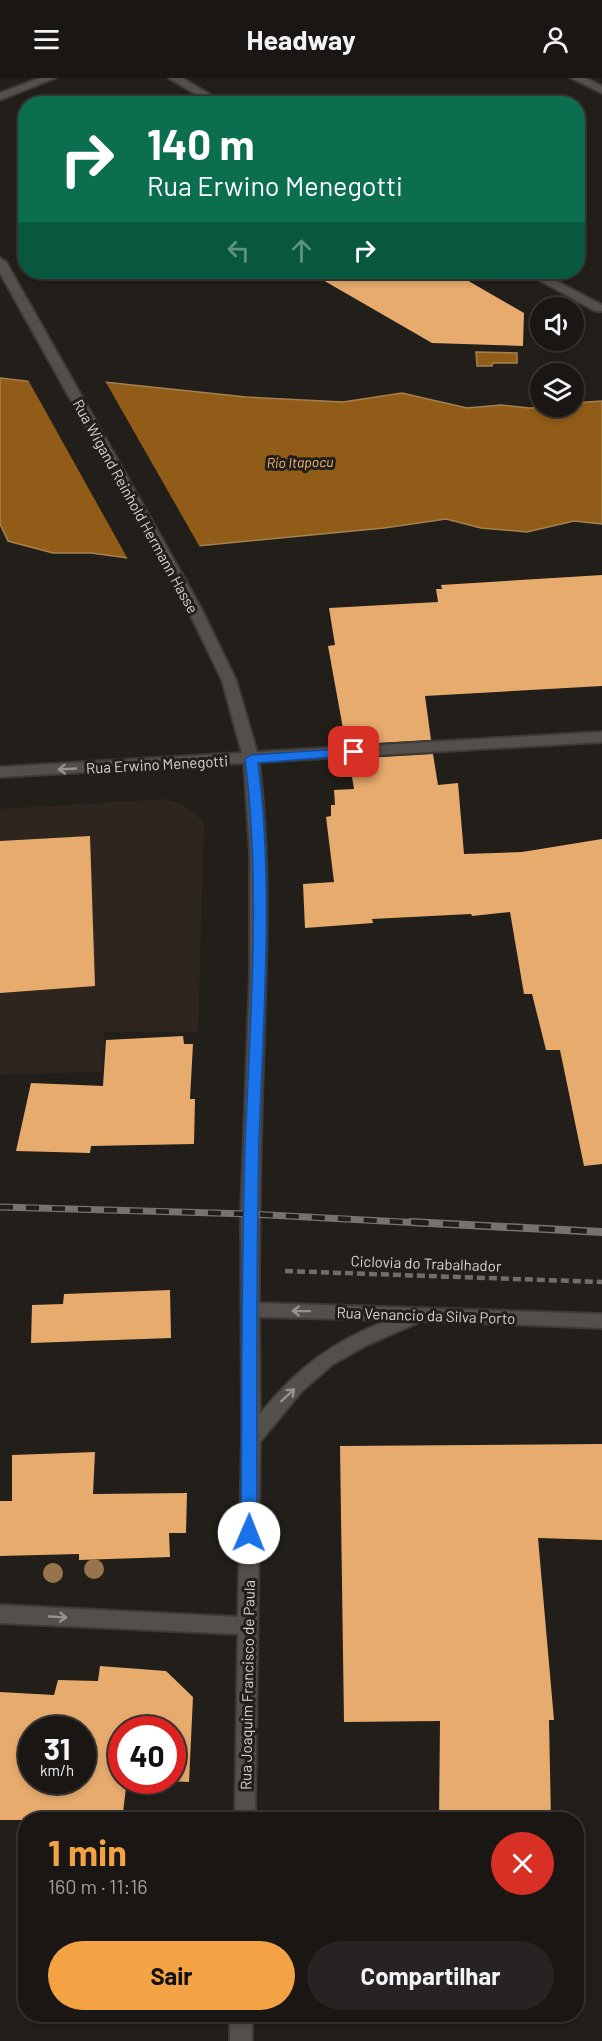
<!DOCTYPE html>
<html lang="pt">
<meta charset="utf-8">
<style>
body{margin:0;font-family:Barlow,sans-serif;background:#272322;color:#f1f3f6;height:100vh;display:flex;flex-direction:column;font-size:22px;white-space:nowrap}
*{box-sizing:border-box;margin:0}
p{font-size:20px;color:#9f9fa0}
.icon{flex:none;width:33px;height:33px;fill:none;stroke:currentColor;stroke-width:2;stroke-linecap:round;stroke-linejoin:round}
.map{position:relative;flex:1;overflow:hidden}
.panel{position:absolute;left:18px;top:1734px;width:566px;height:210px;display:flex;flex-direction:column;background:#1a1614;border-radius:24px;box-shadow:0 3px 9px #0003,0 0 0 2px #383534}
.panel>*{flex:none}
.banner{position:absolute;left:18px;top:18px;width:567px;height:183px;border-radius:24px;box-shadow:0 3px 9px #0003,0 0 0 2px #383534;background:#0b6e4f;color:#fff;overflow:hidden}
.tools{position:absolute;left:530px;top:219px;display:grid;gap:12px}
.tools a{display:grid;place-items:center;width:54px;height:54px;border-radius:50%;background:#1a1614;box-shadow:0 3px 9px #0003,0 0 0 2px #383534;font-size:30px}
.speed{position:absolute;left:18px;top:1638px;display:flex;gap:12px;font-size:30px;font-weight:700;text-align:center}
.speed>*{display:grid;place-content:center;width:78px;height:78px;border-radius:50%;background:#1a1614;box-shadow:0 3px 9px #0003,0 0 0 2px #383534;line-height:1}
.speed small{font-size:15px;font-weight:400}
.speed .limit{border:9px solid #d22;background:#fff;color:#111}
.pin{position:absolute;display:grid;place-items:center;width:51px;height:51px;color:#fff;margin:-26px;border-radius:12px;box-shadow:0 3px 9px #0006}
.me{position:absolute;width:66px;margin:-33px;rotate:1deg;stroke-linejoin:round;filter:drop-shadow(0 0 4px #0008)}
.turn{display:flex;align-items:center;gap:21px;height:126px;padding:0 30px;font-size:27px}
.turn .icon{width:78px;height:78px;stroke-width:2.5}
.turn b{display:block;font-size:42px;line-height:51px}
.lanes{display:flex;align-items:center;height:57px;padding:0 30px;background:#0003;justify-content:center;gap:30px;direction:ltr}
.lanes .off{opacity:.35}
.round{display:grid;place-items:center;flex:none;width:63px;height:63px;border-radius:32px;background:#272322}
.head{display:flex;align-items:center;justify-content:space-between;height:102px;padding:0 30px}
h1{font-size:36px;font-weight:700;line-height:45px;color:#f4a344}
.action{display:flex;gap:12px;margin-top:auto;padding:12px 30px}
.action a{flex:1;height:69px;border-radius:36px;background:#f4a344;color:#111;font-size:24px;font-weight:700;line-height:69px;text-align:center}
.action a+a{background:#272322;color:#f1f3f6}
header{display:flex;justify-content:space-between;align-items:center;height:78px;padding:0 30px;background:#1a1614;font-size:27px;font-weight:700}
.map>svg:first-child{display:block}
.built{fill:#2e261e}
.water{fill:#915c17;stroke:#a6814f;stroke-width:1.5}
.pier{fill:#221e1a}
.building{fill:#e6ab6d;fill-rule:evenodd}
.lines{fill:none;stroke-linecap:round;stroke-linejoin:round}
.minor-casing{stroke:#3c3937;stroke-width:4}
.tertiary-casing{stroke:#3c3937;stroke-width:4}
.secondary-casing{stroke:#3c3937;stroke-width:4}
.path{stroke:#716e6a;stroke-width:4.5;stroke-dasharray:8 4;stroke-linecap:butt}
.minor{fill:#534f4b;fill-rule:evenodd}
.tertiary{fill:#534f4b;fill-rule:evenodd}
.secondary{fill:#534f4b;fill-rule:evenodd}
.rail-far1-casing{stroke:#75726f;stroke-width:7}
.rail-casing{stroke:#75726f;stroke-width:8}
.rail-far1{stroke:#221e1a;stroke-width:4.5;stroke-dasharray:13;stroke-linecap:butt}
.rail{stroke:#221e1a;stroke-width:5;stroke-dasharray:16;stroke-linecap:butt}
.tree{fill:#98744e}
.oneway{stroke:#96928f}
.route{fill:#1a73e8;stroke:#114b97;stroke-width:1.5}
.labels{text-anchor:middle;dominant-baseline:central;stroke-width:6;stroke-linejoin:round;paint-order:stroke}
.far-water-label{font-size:14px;font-style:italic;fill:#f9bb7a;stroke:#221e1a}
.street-label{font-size:15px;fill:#d8d6d3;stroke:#221e1a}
</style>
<header><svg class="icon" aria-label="menu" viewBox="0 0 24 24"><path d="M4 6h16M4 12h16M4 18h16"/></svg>Headway<svg class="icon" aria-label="person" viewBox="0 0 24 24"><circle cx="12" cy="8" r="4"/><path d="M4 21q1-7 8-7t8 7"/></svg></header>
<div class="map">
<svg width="602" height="1963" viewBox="0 0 602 1963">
<rect width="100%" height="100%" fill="#221e1a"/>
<path class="built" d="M165,721L181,726L195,735L204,746L198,954H104L103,994L0,996V731Z"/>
<g class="water">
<path d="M476,274L517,275V285H493L492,288H477Z"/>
<path d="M0,300L26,303L104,304L246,319L343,324L402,315L467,330L501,327L529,330L573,328V325L602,323V446L574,443L527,454L481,450L446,441L384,450L187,469L128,480L91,475H53L8,463L0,446Z"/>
</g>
<path class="pier" d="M72,299L104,301L201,471L141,483H129L27,300Z"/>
<g class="building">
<path d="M309,194H453L524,235L523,268L432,265Z"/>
<path d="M602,497V608L425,618L431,662L346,667L328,568L335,567L329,530L438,524L436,511H442L441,507Z"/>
<path d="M433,676L438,707L458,705L464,776L522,774L602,761V1086L584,1088L560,972H546L532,916H524L510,834L472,838L471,836L372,841L373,845L305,850L303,806L334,804L326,739L331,738V727H335L334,712L354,711L349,681Z"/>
<path d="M90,758L95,908L0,915V763Z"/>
<path d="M183,958L184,966H193L190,1021H195L194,1066L91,1068L90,1075L16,1073L31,1005L103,1008L106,962Z"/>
<path d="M170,1212L171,1260L31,1265L32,1227L63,1226L64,1216Z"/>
<path d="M602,1366V1462L538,1460L554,1642H549L551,1742H439L440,1643L344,1644L340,1368Z"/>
<path d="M95,1374L93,1416L187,1415L186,1455H169L170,1479L79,1482V1476L0,1478V1423H12V1377Z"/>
<path d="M100,1588L166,1593L193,1619L189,1704L149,1702H172V1652H122V1702H127L122,1742H0V1614L54,1617L58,1602L98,1603ZM32,1652H82V1702H32Z"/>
</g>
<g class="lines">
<defs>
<g id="minor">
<path d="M169,0H182L226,26H212Z"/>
<path d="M571,0H585L602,8V15Z"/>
<path d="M525,194H539L602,227V233H595Z"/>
</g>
<g id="tertiary">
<path d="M0,180L6,184L201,530L236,602L257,674L602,654V664L259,684C270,774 267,866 264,957C261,1046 259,1136 259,1225L602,1236V1250L422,1243L365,1268L333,1286L302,1313L260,1364L255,1742H235L238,1556L0,1545V1527L238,1539L242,1362L241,1136L250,895V776L244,685L0,699V689L242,675L222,602L187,530L0,195ZM259,1239L388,1242C332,1264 297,1290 260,1336Z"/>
<rect x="230" y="1936" width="22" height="27"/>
</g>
<path id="secondary" d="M40,0H55L0,22V15Z"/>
</defs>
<use href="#minor" class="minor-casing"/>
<use href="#tertiary" class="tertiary-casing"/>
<use href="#secondary" class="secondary-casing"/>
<path class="path" d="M285,1193L602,1204"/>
<use href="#minor" class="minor"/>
<use href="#tertiary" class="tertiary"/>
<use href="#secondary" class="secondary"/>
<defs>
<path id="rail-far1" d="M0,1129L250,1136L441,1146"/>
<path id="rail" d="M411,1144L602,1154"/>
</defs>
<use href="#rail-far1" class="rail-far1-casing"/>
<use href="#rail" class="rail-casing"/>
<use href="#rail-far1" class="rail-far1"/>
<use href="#rail" class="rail"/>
</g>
<g class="tree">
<circle cx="94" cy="1491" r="10"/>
<circle cx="53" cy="1495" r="10"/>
</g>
<defs><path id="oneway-shaft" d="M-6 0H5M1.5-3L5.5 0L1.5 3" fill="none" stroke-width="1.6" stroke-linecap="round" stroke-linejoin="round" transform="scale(1.5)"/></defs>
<g class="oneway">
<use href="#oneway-shaft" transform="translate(67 691) rotate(177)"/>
<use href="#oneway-shaft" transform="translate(301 1233) rotate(-179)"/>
<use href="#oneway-shaft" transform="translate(288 1317) rotate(-43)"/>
<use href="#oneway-shaft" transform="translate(58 1539) rotate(3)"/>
</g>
<path class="route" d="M354,670L360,674L358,677L258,685C274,807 263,941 259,1065C256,1195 257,1325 257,1455L255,1459L249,1461L244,1459L241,1455C242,1326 241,1198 245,1070C250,941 261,809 245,681L251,677Z"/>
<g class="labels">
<g class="far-water-label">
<text transform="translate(300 384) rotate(-1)">Rio Itapocu</text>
</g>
<g class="street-label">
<text transform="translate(136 428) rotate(61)">Rua Wigand Reinhold Hermann Hasse</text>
<text transform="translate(157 686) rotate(-3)">Rua Erwino Menegotti</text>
<text transform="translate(426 1185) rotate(2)">Ciclovia do Trabalhador</text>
<text transform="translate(426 1237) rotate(2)">Rua Venancio da Silva Porto</text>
<text transform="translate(247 1607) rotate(-89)">Rua Joaquim Francisco de Paula</text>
</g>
</g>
</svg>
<div class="tools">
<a><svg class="icon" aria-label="sound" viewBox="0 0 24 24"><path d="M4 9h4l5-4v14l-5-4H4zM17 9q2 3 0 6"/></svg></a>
<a><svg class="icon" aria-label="layers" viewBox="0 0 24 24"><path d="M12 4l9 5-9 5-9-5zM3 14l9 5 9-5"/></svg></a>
</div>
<div class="speed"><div>31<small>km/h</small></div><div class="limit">40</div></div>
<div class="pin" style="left:354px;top:674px;background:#d93025"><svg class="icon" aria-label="arrive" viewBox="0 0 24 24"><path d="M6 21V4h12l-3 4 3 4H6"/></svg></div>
<svg class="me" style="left:249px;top:1455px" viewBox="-20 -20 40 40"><circle r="19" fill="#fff"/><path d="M0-13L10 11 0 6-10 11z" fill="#1a73e8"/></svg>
<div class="banner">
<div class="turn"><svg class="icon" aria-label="right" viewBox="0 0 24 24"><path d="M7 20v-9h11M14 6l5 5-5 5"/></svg><div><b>140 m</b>Rua Erwino Menegotti</div></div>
<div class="lanes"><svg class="icon off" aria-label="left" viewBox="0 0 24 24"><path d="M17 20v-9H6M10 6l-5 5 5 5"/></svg><svg class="icon off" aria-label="ahead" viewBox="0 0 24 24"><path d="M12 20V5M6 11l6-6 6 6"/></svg><svg class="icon" aria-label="right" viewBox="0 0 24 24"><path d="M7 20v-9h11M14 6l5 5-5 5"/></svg></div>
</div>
<section class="panel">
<div class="head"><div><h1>1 min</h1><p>160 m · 11:16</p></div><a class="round" style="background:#d93025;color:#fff"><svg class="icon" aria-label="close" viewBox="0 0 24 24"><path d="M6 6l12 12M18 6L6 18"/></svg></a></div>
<div class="action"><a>Sair</a><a>Compartilhar</a></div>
</section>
</div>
